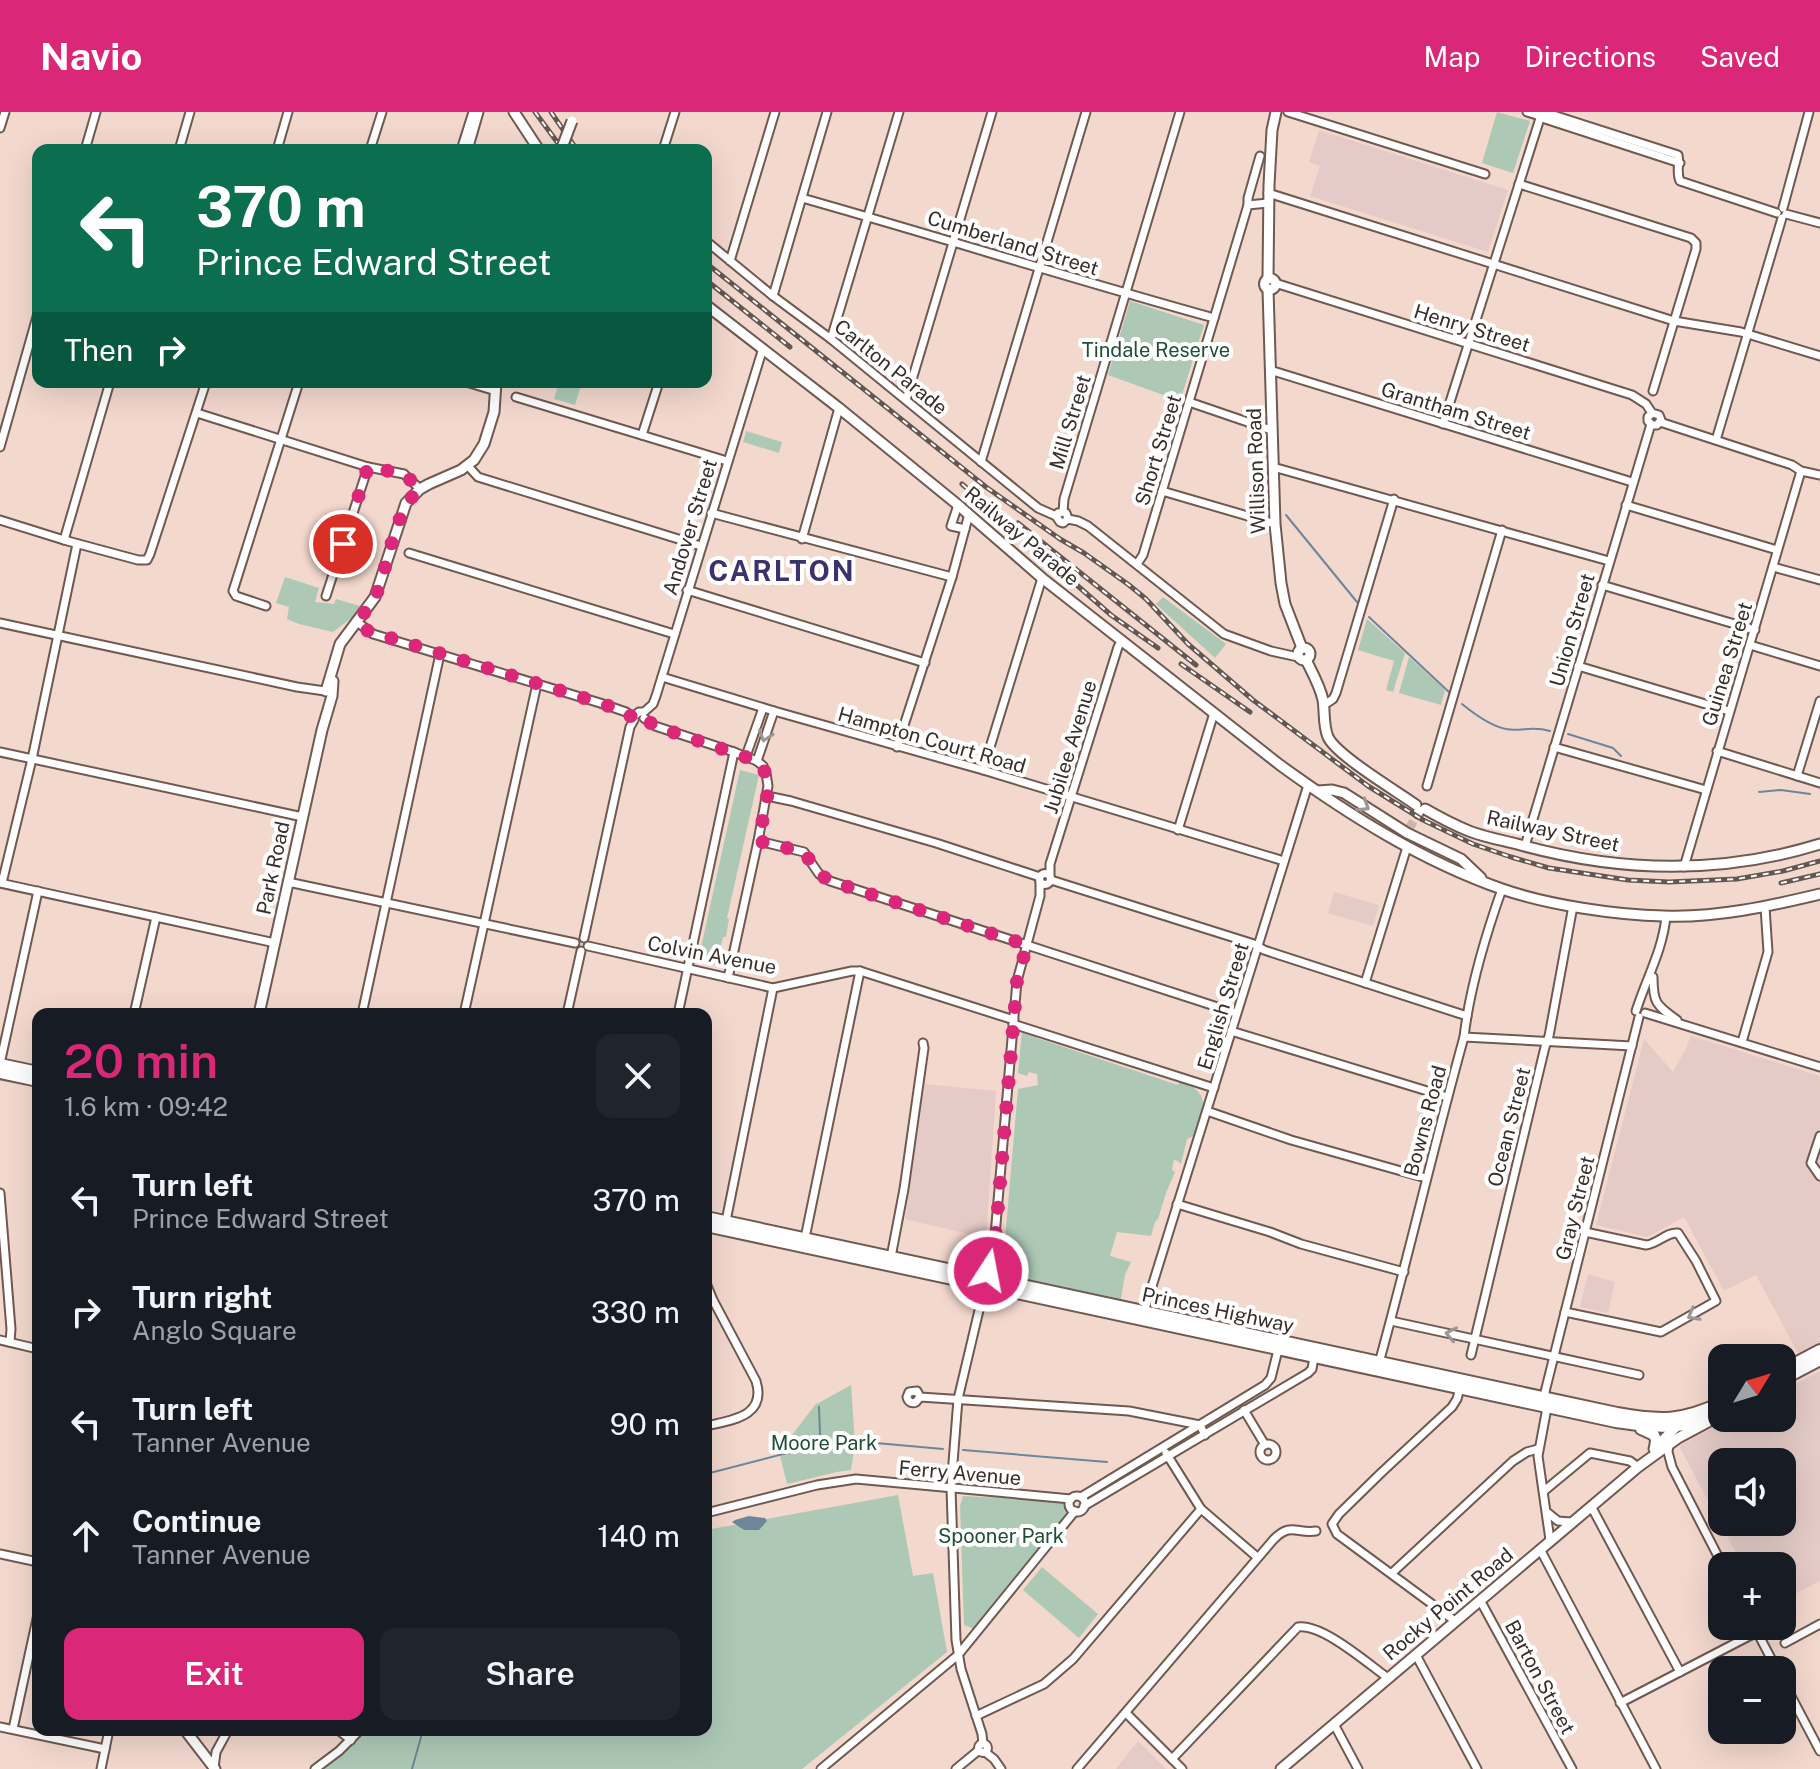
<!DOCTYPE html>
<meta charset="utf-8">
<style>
body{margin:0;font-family:"Public Sans",sans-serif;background:#20242c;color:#f1f3f6;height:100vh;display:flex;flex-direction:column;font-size:30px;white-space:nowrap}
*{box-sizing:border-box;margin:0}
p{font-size:26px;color:#9ea1a6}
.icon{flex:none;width:44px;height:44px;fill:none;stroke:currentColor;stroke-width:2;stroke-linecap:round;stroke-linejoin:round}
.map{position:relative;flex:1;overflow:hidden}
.details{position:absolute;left:32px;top:896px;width:680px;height:728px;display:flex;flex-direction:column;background:#171b24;border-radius:16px;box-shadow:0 8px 32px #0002}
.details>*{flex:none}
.hud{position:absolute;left:32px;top:32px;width:680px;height:244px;border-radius:16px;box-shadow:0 8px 32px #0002;background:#0b6e4f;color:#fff;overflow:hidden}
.needle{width:52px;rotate:52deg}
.controls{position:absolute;left:1708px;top:1232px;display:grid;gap:16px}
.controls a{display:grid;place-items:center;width:88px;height:88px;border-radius:16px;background:#171b24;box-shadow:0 8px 32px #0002;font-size:40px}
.pin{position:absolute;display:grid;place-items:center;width:68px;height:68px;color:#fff;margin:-34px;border:4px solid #fff;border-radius:50%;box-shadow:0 2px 8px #0007}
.me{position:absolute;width:88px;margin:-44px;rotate:11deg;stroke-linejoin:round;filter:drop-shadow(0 0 6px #0008)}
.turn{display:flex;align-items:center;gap:28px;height:168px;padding:0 32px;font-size:36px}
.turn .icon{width:104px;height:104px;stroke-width:2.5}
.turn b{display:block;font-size:56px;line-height:68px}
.then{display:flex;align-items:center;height:76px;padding:0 32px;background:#0003;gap:16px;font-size:30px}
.round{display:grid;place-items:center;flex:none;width:84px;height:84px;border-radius:16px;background:#20242c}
.summary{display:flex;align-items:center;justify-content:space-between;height:136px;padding:0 32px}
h1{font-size:48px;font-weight:600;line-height:60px;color:#db2777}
.primary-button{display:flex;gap:16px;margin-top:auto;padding:16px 32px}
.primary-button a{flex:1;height:92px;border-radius:16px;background:#db2777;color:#fff;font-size:32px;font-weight:600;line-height:92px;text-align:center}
.primary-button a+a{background:#20242c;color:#f1f3f6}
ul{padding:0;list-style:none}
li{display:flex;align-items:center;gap:24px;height:112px;padding:0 32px}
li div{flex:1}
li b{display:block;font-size:30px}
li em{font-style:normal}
header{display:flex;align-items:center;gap:48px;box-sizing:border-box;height:112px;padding:0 40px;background:#db2777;color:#fff}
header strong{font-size:38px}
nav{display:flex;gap:44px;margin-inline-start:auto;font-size:28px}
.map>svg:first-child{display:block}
.education{fill:#e4cbc7;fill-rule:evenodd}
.medical{fill:#e4cbc5}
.green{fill:#adc9b6}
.water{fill:#6d869a}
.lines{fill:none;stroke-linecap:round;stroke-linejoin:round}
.stream{stroke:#6d869a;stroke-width:2}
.major-tunnel{stroke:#ceb6ad;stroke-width:9;stroke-dasharray:9 4.5;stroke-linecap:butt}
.minor-casing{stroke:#6f5950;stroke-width:11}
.major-casing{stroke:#6f5950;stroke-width:13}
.highway-casing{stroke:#6f5950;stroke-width:14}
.minor{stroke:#fff;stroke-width:7}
.major{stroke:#fff;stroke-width:9}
.highway{stroke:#fff;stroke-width:10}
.rail-casing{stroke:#645650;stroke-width:5}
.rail{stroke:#fff;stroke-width:2;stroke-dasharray:6;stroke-linecap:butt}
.major-bridge-casing{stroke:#6f5950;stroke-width:13;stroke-linecap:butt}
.major-bridge{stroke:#fff;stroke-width:9}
.oneway{stroke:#9c9694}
.route{stroke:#db2777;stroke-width:14;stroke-dasharray:0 25.2}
.labels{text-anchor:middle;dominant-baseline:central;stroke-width:8;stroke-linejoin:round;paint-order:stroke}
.street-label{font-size:20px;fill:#382e2a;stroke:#fff}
.park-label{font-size:20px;fill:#1e4f33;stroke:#fff}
.district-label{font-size:28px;font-weight:bold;letter-spacing:2px;fill:#3a316d;stroke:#fff}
</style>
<header>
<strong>Navio</strong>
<nav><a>Map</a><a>Directions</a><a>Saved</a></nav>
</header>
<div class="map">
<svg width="1820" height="1657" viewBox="0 0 1820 1657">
<rect width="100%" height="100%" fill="#f3d8ce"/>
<g class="education">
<path d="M1319,18L1508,78L1488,140L1310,84L1320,54L1309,50Z"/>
<path d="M925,972L996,979L986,1126L905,1107Z"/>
<path d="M1588,1162L1615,1170L1608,1201L1580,1195Z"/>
<path d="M1820,1259V1469L1782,1489V1454H1743L1679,1334L1731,1306H1782V1279ZM1722,1350H1782V1410H1722Z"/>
</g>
<g class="medical">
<path d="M1334,780L1379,793L1373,814L1328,801Z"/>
<path d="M1691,924L1820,964V1230L1798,1241L1756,1163L1724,1179L1684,1105L1647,1125L1596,1113L1644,927L1673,960L1685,938Z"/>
<path d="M1138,1629L1166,1657H1116Z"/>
</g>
<g class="green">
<path d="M1497,0L1530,9L1513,61L1482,51Z"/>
<path d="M1130,189L1204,213L1180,289L1108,263Z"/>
<path d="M559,270H582L575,293L554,287Z"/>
<path d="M746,319L782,330L779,341L743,330Z"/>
<path d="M285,465L319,476L315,490L334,492L336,487L360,494L354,504L333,520L299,512L287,507L289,495L276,491Z"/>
<path d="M1163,485L1226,532L1215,546L1156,492Z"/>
<path d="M1367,507L1405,541L1393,580L1386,578L1394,549L1358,538Z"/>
<path d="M1409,545L1445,578L1441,593L1399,581Z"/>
<path d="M740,658L759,663L727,806L729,807L726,825H723L717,853L698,849Z"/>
<path d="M1026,918L1035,921L1037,926L1178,973L1180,968C1212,982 1205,996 1194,1024L1187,1027L1181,1052L1178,1049L1174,1048L1172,1058L1175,1060L1166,1081L1158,1107L1155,1110L1151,1124L1117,1120L1110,1144L1131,1150L1125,1163L1121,1187L1002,1162L1018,977L1038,973L1037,962L1029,960L1027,964L1018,961L1022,919Z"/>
<path d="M851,1273L855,1331L851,1358L837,1360L787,1372L779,1340L815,1293Z"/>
<path d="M898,1383L913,1464L933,1461L947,1540L802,1657H315L356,1618H706V1418Z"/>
<path d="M963,1384L1059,1389L1063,1390L1068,1398L1067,1405L974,1517L964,1513L960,1394Z"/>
<path d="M1042,1455L1098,1502L1079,1526L1023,1478Z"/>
</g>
<path class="water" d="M749,1404L765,1406L767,1409L759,1418H744L732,1410L735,1408Z"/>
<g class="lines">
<g class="stream">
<path d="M1286,403L1357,490"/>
<path d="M1369,505L1450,581"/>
<path d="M1462,592C1473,601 1491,614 1506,617C1522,620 1531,613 1550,619"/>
<path d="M1568,622L1613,636L1621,644"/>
<path d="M1759,680L1781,678L1810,682"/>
<path d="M811,1334L820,1322L819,1295"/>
<path d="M963,1338L1107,1350"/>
<path d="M706,1362L822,1332L876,1331L943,1337"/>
<path d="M412,1657L423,1618"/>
</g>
<path class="major-tunnel" d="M1409,717L1418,701"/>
<defs>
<g id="minor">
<path d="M1288,0L1485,62"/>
<path d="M1527,0L1540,4L1545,7L1680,51"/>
<path d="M1540,4L1547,1L1678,43C1680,52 1676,60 1680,69L1777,101"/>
<path d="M0,16L5,0"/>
<path d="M85,38L96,0"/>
<path d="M179,38L190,0"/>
<path d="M277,38L288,0"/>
<path d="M370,38L382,0"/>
<path d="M461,38L473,0"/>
<path d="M468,38L479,0"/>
<path d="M663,38L675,0"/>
<path d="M1519,72L1691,126L1696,131V137L1653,279"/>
<path d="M1268,81L1674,209L1741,220L1820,244"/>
<path d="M802,86C940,125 1076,168 1214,206"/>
<path d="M1248,93V86L1260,44"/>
<path d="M1783,96L1809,0"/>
<path d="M1786,102L1820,111"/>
<path d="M706,129L773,184L831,227L1038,396L1056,404"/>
<path d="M730,149L775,0"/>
<path d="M1275,171L1632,283L1646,292L1652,301L1659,303L1661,308L1657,313H1652L1648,309V305L1652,301"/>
<path d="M773,184L827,0"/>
<path d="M831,227L899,0"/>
<path d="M1270,258L1632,370"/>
<path d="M466,270L496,279"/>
<path d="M516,285L727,349"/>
<path d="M906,288L992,0"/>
<path d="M1189,290L1271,318"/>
<path d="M197,301L368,355L404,362L420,377"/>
<path d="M1660,310L1792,353L1801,359L1820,363"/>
<path d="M1443,312L1542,0"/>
<path d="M642,323L659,270"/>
<path d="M1716,328L1782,106"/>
<path d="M0,335L38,201"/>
<path d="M981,350L1086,0"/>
<path d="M468,354L478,365L701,434"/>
<path d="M1273,355L1609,449"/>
<path d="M1162,379L1275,412"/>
<path d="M958,393L951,414L965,417"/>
<path d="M1626,393L1777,438"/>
<path d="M1063,400L1058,401L1056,404L1060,410L1063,411L1068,407L1066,401L1063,400L1064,387L1180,0"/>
<path d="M711,401L952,465"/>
<path d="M1068,407L1078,409L1088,414L1224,522L1271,539L1298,545"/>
<path d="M0,408L64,428L138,448H147L150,442L206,270"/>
<path d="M802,427L839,296"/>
<path d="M64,428L110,270"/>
<path d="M409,441L674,522"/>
<path d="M1137,452L1143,443L1248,93L1268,91"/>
<path d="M1773,455L1820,468"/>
<path d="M1602,473L1755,518"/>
<path d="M687,478L925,551"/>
<path d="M326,484L368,355"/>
<path d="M266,494L236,484L233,479L299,270"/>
<path d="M357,510L373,522L600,591L626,600L633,605"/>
<path d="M0,511L297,575L325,579"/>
<path d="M1750,533L1820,554"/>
<path d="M1578,554L1729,599"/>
<path d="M662,565L774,599L983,658L1284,749"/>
<path d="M1324,593L1333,587L1336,581L1394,387"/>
<path d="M633,605L639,600H644L653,592L656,584L763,236"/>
<path d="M644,606L655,614L734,640"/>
<path d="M897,635L952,465L969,402"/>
<path d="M1554,635L1706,678"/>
<path d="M1717,639L1820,671"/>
<path d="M0,640L303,705"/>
<path d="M746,644L763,596"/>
<path d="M757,649L774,599"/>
<path d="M983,658L1042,466"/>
<path d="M1797,664L1820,589"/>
<path d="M1427,674L1502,418"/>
<path d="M767,684L791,689L936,731L1040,765"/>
<path d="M1178,718L1214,601"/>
<path d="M758,729L804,740L819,762L830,769L1236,901"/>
<path d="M1525,734L1651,312"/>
<path d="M1684,755L1801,359"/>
<circle cx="1045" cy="767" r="5.5"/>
<path d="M1050,764V752L1118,535L1122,528"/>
<path d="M1051,768L1254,832L1264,838L1467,904"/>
<path d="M288,770L575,831"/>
<path d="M0,771L275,831"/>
<path d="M2,771L32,647L77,432"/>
<path d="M584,826L630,615L634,608"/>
<path d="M588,834L773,876L852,859H860L1014,908"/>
<path d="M1653,865C1653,891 1656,893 1677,908"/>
<path d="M1365,871L1407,735"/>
<path d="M1636,899C1646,867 1663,838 1666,804"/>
<path d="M1645,901L1820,955"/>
<path d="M134,902L156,805"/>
<path d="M362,902L440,542"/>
<path d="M464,902L537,572"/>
<path d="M567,902L581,839"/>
<path d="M678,902L734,640L757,649L763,654L766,661L768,674L758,729L728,866"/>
<path d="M1013,912L1214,976"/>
<path d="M1231,919L1447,985"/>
<path d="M1464,925L1632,934"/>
<path d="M1742,930L1768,840L1765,795"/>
<path d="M0,952L38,779"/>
<path d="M1207,999L1291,1028L1426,1066"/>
<path d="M1820,1024L1811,1051L1820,1064"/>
<path d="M0,1081L11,1217L10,1230"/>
<path d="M1177,1092L1270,1120L1301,1132L1404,1160"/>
<path d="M726,1109L773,876"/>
<path d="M805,1126L860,859"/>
<path d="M891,1145L904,1077L924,936L923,931"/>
<path d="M706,1171L713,1188L756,1269C767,1305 731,1308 706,1314"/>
<path d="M1144,1200L1308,673"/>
<path d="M1565,1200L1661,1220L1716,1189L1696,1149L1678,1121C1666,1120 1658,1132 1646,1133L1585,1120"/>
<path d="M1391,1209L1639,1263"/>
<path d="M0,1228L38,1237"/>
<path d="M1471,1243L1545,935L1549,924L1573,794"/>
<path d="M1379,1251C1409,1142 1434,1033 1464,925C1470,874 1485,825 1502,777"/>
<path d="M920,1285L916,1290C912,1292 908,1290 907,1285L909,1280L917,1279L920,1285L1129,1299L1200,1313L1205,1323"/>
<path d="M1244,1298L1265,1333"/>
<path d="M1669,1332L1668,1340L1672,1355L1723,1454"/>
<circle cx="1268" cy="1340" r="8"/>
<path d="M1166,1341L1201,1397L1257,1445"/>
<path d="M1544,1379L1590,1341L1630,1349L1638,1355"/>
<circle cx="1077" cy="1392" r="8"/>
<path d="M1081,1385L1265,1273L1271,1266L1278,1238"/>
<path d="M1084,1394L1308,1261L1312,1257L1314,1245"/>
<path d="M1591,1394L1680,1560"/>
<path d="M706,1401L817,1373L856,1367L1071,1387"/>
<path d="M1548,1401L1558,1409L1571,1410"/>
<path d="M1550,1428L1538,1344L1546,1301L1545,1280L1639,905"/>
<path d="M1540,1437L1656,1657"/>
<path d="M0,1442L38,1450"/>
<path d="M1392,1461L1513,1349L1527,1340L1538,1337"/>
<path d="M1480,1488L1572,1657"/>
<path d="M1455,1509L1337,1422L1332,1412L1339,1402L1382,1360L1452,1295L1457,1287L1460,1276"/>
<path d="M1754,1514L1777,1558"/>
<path d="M1785,1531L1820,1512"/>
<path d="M1416,1543L1477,1657"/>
<path d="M1782,1567L1820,1639"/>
<path d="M1620,1591L1757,1520"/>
<path d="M1126,1601L1182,1657"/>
<path d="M976,1604L1044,1572L1073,1547L1201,1397"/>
<path d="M1334,1612L1358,1657"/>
<path d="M0,1615L105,1637"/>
<path d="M13,1617L38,1502"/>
<path d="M338,1618L351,1628"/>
<circle cx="983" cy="1636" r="4.5"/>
<path d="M983,1632L982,1622L961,1557L956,1528L951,1376L958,1287L994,1135L1017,869L1040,784V769"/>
<path d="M985,1640L994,1647L1001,1657"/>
<path d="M1172,1647L1298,1515C1323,1512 1367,1551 1388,1566"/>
<path d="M214,1656L216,1640L228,1618"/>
<path d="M101,1657L109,1618"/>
<path d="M315,1657L339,1639L360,1618"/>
<path d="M821,1657L958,1543L1075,1399"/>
<path d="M956,1657L979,1638"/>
<path d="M1077,1657L1274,1427C1291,1410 1297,1422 1316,1419"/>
</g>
<g id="major">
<path d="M514,0L539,38"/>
<path d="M1268,166L1269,73L1272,18L1276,0"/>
<circle cx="1270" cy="172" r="5.5"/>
<path d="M1268,177L1275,412L1281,471L1285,492L1302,536"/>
<path d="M706,193L839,296L958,393L1042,466L1280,653C1349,703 1422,749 1502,777C1548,793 1616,803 1664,804C1716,806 1770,794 1820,782"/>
<circle cx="1304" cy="542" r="6"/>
<path d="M1306,548C1312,560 1320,574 1323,588C1325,600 1323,613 1328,625C1336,643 1398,680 1416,693"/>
<path d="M326,579L340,532L375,485L406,391L420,377L429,372L461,358L474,348L484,332L494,300L496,270"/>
<path d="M1318,679L1332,678L1344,681L1407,721L1461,747L1481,766"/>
<path d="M1425,697C1439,705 1454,713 1469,719C1484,725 1501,728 1517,732C1617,760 1720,763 1820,732"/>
<path d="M1418,701L1419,699"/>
<path d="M259,902L322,618L332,584L333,569"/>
<path d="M1654,1337L1680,1311"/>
<path d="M185,1618L215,1657"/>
<path d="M1281,1657L1638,1355L1678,1326L1708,1310"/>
</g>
<g id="highway">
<path d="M0,952L38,960"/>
<path d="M0,961L38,969"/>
<path d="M706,1105L1617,1301C1660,1309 1682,1309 1722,1290"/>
<path d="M706,1114L1616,1310C1659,1316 1682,1320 1722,1300"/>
<path d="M1782,1258L1820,1238"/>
<path d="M1782,1268L1820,1248"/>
<path d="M1641,1317L1654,1323L1656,1328L1655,1336"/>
</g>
</defs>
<use href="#minor" class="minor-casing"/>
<use href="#major" class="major-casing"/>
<use href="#highway" class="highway-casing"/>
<use href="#minor" class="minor"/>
<use href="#major" class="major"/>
<use href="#highway" class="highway"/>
<defs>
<g id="rail">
<path d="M535,0L563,38"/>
<path d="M551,0L577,38"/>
<path d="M706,151L986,375L1060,427L1084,441L1129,473L1146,487L1188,532L1253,588L1368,674L1423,708L1473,732L1511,745L1549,756L1628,768L1669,770L1737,767L1783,759L1820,749"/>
<path d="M706,168L790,235"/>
<path d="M962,372L1022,424"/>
<path d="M1018,411L1196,553"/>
<path d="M1055,454L1111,503L1158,536"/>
<path d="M1181,552L1250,600"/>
<path d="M1781,771L1820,762"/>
</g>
</defs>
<use href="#rail" class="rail-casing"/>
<use href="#rail" class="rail"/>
<defs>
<path id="major-bridge" d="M561,38L572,9"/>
</defs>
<use href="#major-bridge" class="major-bridge-casing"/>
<use href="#major-bridge" class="major-bridge"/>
</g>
<defs><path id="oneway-chevron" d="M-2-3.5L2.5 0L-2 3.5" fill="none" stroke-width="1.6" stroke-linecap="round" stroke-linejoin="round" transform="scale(2)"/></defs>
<g class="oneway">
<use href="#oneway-chevron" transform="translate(765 624) rotate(109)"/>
<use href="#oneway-chevron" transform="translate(1364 694) rotate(32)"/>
<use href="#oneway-chevron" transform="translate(1693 1203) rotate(151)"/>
<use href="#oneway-chevron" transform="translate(1451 1222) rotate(-168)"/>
</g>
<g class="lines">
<path class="route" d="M343,432L368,355L404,362L420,377C394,397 389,453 376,483C371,493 364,501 357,510L368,519L600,591L626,600L637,610L644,606L655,614L757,649C778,668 762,705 758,729L804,740L819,762L830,769L1027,833L1017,869L996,1119L988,1159"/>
</g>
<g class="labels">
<g class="street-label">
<text transform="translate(1013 131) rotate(17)">Cumberland Street</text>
<text transform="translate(1472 216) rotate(17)">Henry Street</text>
<text transform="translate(891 255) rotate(39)">Carlton Parade</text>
<text transform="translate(1456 299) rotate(17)">Grantham Street</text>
<text transform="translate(1070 310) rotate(-73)">Mill Street</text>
<text transform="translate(1158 338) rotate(-73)">Short Street</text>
<text transform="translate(1256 359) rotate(-92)">Willison Road</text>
<text transform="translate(690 415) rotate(-73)">Andover Street</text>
<text transform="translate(1022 424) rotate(40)">Railway Parade</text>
<text transform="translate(1572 518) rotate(-74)">Union Street</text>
<text transform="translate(1727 552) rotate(-73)">Guinea Street</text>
<text transform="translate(932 628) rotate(16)">Hampton Court Road</text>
<text transform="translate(1070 635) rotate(-73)">Jubilee Avenue</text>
<text transform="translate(1553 719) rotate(12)">Railway Street</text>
<text transform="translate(273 756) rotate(-78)">Park Road</text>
<text transform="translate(712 843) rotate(11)">Colvin Avenue</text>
<text transform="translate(1223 894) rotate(-73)">English Street</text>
<text transform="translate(1425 1009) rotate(-75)">Bowns Road</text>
<text transform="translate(1509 1015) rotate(-76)">Ocean Street</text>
<text transform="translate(1575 1096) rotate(-76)">Gray Street</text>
<text transform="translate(1218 1198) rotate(12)">Princes Highway</text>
<text transform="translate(960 1361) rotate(5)">Ferry Avenue</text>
<text transform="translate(1448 1492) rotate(-40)">Rocky Point Road</text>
<text transform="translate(1540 1565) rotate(62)">Barton Street</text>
</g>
<g class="park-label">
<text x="1156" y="238">Tindale Reserve</text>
<text x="824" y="1331">Moore Park</text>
<text x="1001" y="1424">Spooner Park</text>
</g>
<g class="district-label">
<text x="782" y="458">CARLTON</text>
</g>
</g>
</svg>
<div class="controls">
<a><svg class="needle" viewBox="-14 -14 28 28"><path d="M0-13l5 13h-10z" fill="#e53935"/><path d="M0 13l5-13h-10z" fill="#9ea1a6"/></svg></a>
<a><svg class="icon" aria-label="sound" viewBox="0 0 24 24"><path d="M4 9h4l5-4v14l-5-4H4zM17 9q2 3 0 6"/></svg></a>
<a>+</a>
<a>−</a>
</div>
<div class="pin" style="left:343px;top:432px;background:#d93025"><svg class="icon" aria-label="arrive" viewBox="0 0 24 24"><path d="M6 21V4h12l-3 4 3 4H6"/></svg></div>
<svg class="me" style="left:988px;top:1159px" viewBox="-20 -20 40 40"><circle r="17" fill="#db2777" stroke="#fff" stroke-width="3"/><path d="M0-11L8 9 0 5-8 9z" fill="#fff"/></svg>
<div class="hud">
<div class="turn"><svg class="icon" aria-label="left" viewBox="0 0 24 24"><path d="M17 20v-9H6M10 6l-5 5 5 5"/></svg><div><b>370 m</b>Prince Edward Street</div></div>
<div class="then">Then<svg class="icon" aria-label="right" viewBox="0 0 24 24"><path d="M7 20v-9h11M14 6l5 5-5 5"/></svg></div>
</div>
<section class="details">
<div class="summary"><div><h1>20 min</h1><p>1.6 km · 09:42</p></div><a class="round"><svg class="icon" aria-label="close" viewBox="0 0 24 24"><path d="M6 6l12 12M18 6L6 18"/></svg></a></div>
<ul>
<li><svg class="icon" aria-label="left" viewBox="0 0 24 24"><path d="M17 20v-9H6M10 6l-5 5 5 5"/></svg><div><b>Turn left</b><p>Prince Edward Street</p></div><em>370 m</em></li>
<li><svg class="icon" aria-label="right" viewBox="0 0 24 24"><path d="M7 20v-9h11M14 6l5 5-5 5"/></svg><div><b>Turn right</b><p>Anglo Square</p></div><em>330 m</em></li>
<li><svg class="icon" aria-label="left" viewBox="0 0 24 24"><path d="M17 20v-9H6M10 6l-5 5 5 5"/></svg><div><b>Turn left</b><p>Tanner Avenue</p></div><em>90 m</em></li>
<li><svg class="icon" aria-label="ahead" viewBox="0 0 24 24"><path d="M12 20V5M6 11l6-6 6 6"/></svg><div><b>Continue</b><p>Tanner Avenue</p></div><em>140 m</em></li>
</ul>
<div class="primary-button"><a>Exit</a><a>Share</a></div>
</section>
</div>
